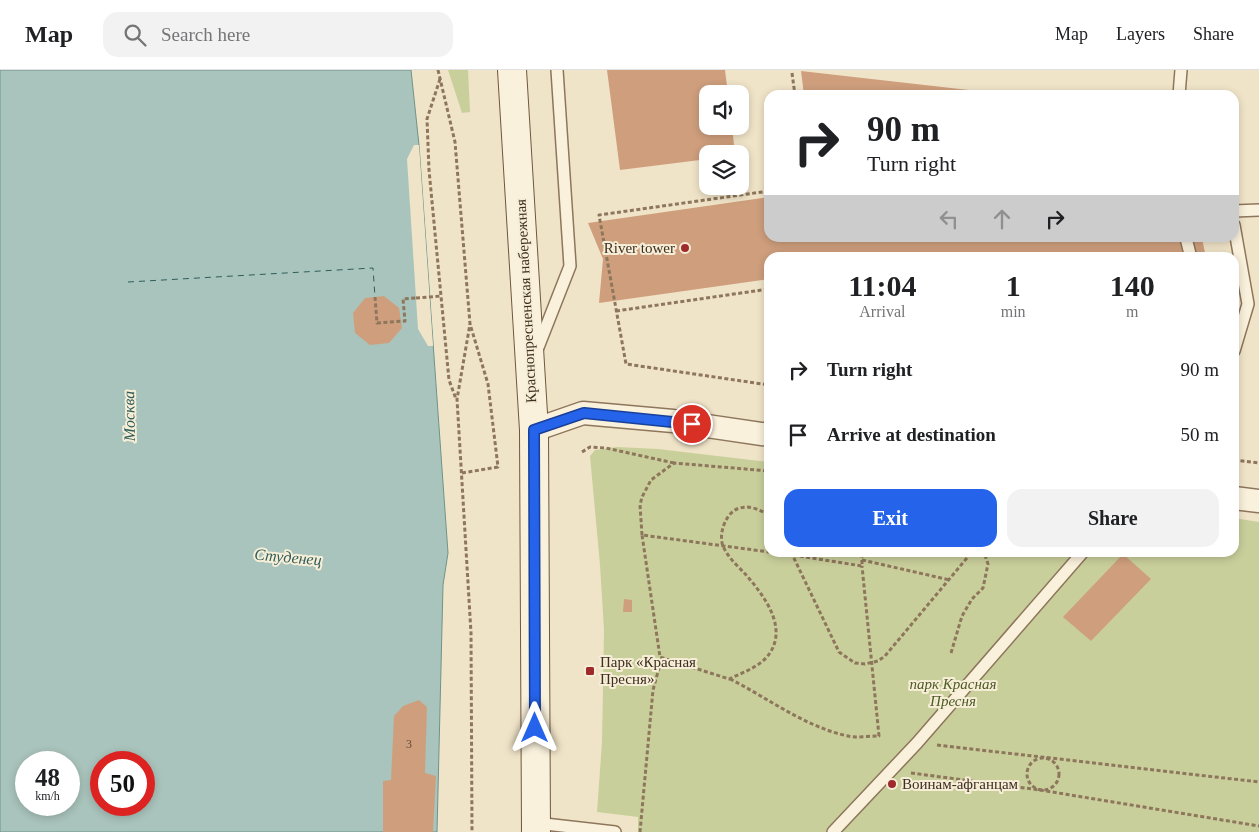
<!DOCTYPE html>
<meta charset="utf-8">
<style>
body{margin:0;font-family:"Times New Roman",serif;background:#f2f2f2;color:#202124;height:100vh;display:flex;flex-direction:column;font-size:19px;white-space:nowrap}
*{box-sizing:border-box;margin:0}
p{font-size:16px;color:#757577}
.icon{flex:none;width:28px;height:28px;fill:none;stroke:currentColor;stroke-width:2;stroke-linecap:round;stroke-linejoin:round}
.map{position:relative;flex:1;overflow:hidden}
.sheet{position:absolute;left:764px;top:182px;width:475px;height:305px;display:flex;flex-direction:column;background:#fff;border-radius:15px;box-shadow:0 2px 8px #0003}
.sheet>*{flex:none}
.banner{position:absolute;left:764px;top:20px;width:475px;height:152px;border-radius:15px;box-shadow:0 2px 8px #0003;background:#fff;color:#202124;overflow:hidden}
.fabs{position:absolute;left:699px;top:15px;display:grid;gap:10px}
.fabs a{display:grid;place-items:center;width:50px;height:50px;border-radius:10px;background:#fff;box-shadow:0 2px 8px #0003;font-size:25px}
.speed{position:absolute;left:15px;top:681px;display:flex;gap:10px;font-size:25px;font-weight:700;text-align:center}
.speed>*{display:grid;place-content:center;width:65px;height:65px;border-radius:50%;background:#fff;box-shadow:0 2px 8px #0003;line-height:1}
.speed small{font-size:12px;font-weight:400}
.speed .limit{border:8px solid #d22;background:#fff;color:#111}
.pin{position:absolute;display:grid;place-items:center;width:42px;height:42px;color:#fff;margin:-21px;border:2px solid #fff;border-radius:50%;box-shadow:0 1px 5px #0007}
.me{position:absolute;width:55px;margin:-28px;rotate:0deg;stroke-linejoin:round;filter:drop-shadow(0 0 4px #0008)}
.turn{display:flex;align-items:center;gap:18px;height:105px;padding:0 20px;font-size:22px}
.turn .icon{width:65px;height:65px;stroke-width:2.5}
.turn b{display:block;font-size:35px;line-height:42px}
.lanes{display:flex;align-items:center;height:48px;padding:0 20px;background:#0003;justify-content:center;gap:25px;direction:ltr}
.lanes .off{opacity:.35}
.eta{display:flex;justify-content:space-evenly;align-items:center;height:85px;text-align:center}
.eta b{font-size:30px;font-weight:600;line-height:35px}
.primary-button{display:flex;gap:10px;margin-top:auto;padding:10px 20px}
.primary-button a{flex:1;height:58px;border-radius:15px;background:#2563eb;color:#fff;font-size:20px;font-weight:600;line-height:58px;text-align:center}
.primary-button a+a{background:#f2f2f2;color:#202124}
ul{padding:0;list-style:none}
li{display:flex;align-items:center;gap:15px;height:65px;padding:0 20px}
li div{flex:1}
li b{display:block;font-size:19px}
li em{font-style:normal}
header{display:flex;align-items:center;gap:30px;box-sizing:border-box;height:70px;padding:0 25px;background:#fff;border-bottom:1px solid #e0e0e0}
header strong{font-size:24px}
nav{display:flex;gap:28px;margin-inline-start:auto;font-size:18px}
.search{width:350px;height:45px;background:#f2f2f2;display:flex;align-items:center;gap:12px;box-sizing:border-box;padding:0 18px;border-radius:15px;color:#757577;font-size:19px}
.map>svg:first-child{display:block}
.green{fill:#c9cf9b}
.water{fill:#a9c4bc;stroke:#6f938a;fill-rule:evenodd}
.pier{fill:#f0e4c8}
.lines{fill:none;stroke-linecap:round;stroke-linejoin:round}
.ferry{stroke:#2f5d5a;stroke-width:1;stroke-dasharray:6 5;stroke-linecap:butt}
.building{fill:#cf9f7d}
.service-casing{stroke:#8d765c;stroke-width:14}
.minor-casing{stroke:#8d765c;stroke-width:25}
.secondary-casing{stroke:#6f573f;stroke-width:30}
.path{stroke:#8d765c;stroke-width:3;stroke-dasharray:4 2.5;stroke-linecap:butt}
.service{stroke:#faf1dc;stroke-width:11}
.minor{stroke:#faf1dc;stroke-width:22}
.secondary{stroke:#faf1dc;stroke-width:28}
.path-bridge{stroke:#8d765c;stroke-width:3;stroke-dasharray:4 2.5;stroke-linecap:butt}
.route-casing{stroke:#184099;stroke-width:12}
.route{stroke:#2563eb;stroke-width:9}
.poi-dot{fill:#9e2a2b;stroke:#f7eed8;stroke-width:2}
.labels{text-anchor:middle;dominant-baseline:central;stroke-width:4;stroke-linejoin:round;paint-order:stroke}
.number-label{font-size:12px;fill:#624a37}
.poi-label{font-size:15px;fill:#3d2e20;stroke:#f7eed8;text-anchor:start}
.street-label{font-size:15px;fill:#3d2e20;stroke:#f7eed8}
.park-label{font-size:15px;font-style:italic;fill:#4d5a26;stroke:#f7eed8}
.water-label{font-size:16px;font-style:italic;fill:#2f5d5a;stroke:#f7eed8}
</style>
<header>
<strong>Map</strong>
<div class="search"><svg class="icon" aria-label="search" viewBox="0 0 24 24"><circle cx="10" cy="10" r="6"/><path d="M15 15l6 6"/></svg>Search here</div>
<nav><a>Map</a><a>Layers</a><a>Share</a></nav>
</header>
<div class="map">
<svg width="1259" height="762" viewBox="0 0 1259 762">
<rect width="100%" height="100%" fill="#f0e4c8"/>
<g class="green">
<path d="M448,0H468L470,42L462,43Z"/>
<path d="M617,377L658,379L769,392V482H1234V448L1259,452V762H638V747L597,742L602,672L604,560L600,495L590,386L595,380Z"/>
</g>
<path class="water" d="M0,0H411L419,75L448,483L443,515L437,762H0ZM26,692H69V735H26ZM101,692H144V735H101Z"/>
<path class="pier" d="M414,75H419L433,276H428L418,259L407,89Z"/>
<g class="lines">
<path class="ferry" d="M128,212L373,198L375,227"/>
</g>
<g class="building">
<path d="M607,0H725L728,24H708V56H732L735,84H708V89L620,100Z"/>
<path d="M801,1L1004,24V25H804Z"/>
<path d="M769,127V168H1202L1206,188H769V209L599,233L603,189L588,153Z"/>
<path d="M384,226L399,238L402,258L389,273L370,275L355,263L353,243L365,228Z"/>
<path d="M1123,484L1151,509L1091,571L1063,547Z"/>
<path d="M624,529L632,530V542H623Z"/>
<path d="M419,630L427,637L425,703L436,706L433,762H383V711L391,710L394,646L403,636Z"/>
</g>
<g class="lines">
<defs>
<g id="service">
<path d="M1179,25L1181,0"/>
<path d="M1234,141L1259,140"/>
<path d="M1234,155L1248,234L1234,281"/>
<path d="M1186,168L1191,188"/>
<path d="M537,280L570,196L557,0"/>
<path d="M536,753L615,762"/>
<path d="M833,762L917,673L1083,482"/>
</g>
<g id="minor">
<path d="M534,360L583,343L673,351L769,365"/>
<path d="M1234,428L1259,431"/>
</g>
<path id="secondary" d="M512,0L534,360L536,762"/>
</defs>
<use href="#service" class="service-casing"/>
<use href="#minor" class="minor-casing"/>
<use href="#secondary" class="secondary-casing"/>
<g class="path">
<path d="M438,0L455,72L470,254L457,329L471,563L472,762"/>
<path d="M792,3L795,25"/>
<path d="M440,9L427,49L429,100L449,310L456,329"/>
<path d="M769,121L599,145L626,294L769,315"/>
<path d="M416,228L441,226"/>
<path d="M616,241L769,219"/>
<path d="M582,382L590,377L606,378L674,393"/>
<path d="M1234,390L1259,393"/>
<path d="M462,403L498,397L488,314L470,254"/>
<path d="M769,445C760,440 750,435 740,438C726,441 718,464 723,476C728,488 739,497 747,506C766,528 790,561 766,588C756,598 742,603 729,609L660,587L642,465L769,482"/>
<path d="M642,465L640,435L642,427L651,410L674,393L769,401"/>
<path d="M774,482L862,496V482"/>
<path d="M791,482L839,582L855,593L865,594L878,591L885,586L972,482"/>
<path d="M862,490L950,510"/>
<path d="M951,583L962,546L972,529L983,518L988,494L984,482"/>
<path d="M730,609C768,628 805,657 848,666C857,668 869,666 879,666L862,496"/>
<path d="M937,675L1259,712"/>
<circle cx="1043" cy="704" r="16"/>
<path d="M911,703L1040,720L1259,756"/>
<path d="M640,762L653,620L662,587"/>
</g>
<use href="#service" class="service"/>
<use href="#minor" class="minor"/>
<use href="#secondary" class="secondary"/>
<path class="path-bridge" d="M375,227L377,253L405,251L403,229L416,228"/>
</g>
<g class="lines">
<defs>
<path id="route" d="M535,658L534,360L584,343L692,354"/>
</defs>
<use href="#route" class="route-casing"/>
<use href="#route" class="route"/>
</g>
<g class="poi-dot">
<circle cx="685" cy="178" r="5"/>
<rect x="585" y="596" width="10" height="10" rx="2.5"/>
<circle cx="892" cy="714" r="5"/>
</g>
<g class="labels">
<g class="number-label">
<text x="409" y="674">3</text>
</g>
<g class="poi-label">
<text x="675" y="178" text-anchor="end">River tower</text>
<text x="600" y="592">Парк «Красная<tspan x="600" dy="17">Пресня»</tspan></text>
<text x="902" y="714">Воинам-афганцам</text>
</g>
<g class="street-label">
<text transform="translate(526 231) rotate(-93)">Краснопресненская набережная</text>
</g>
<g class="park-label">
<text x="953" y="614">парк Красная<tspan x="953" dy="17">Пресня</tspan></text>
</g>
<g class="water-label">
<text transform="translate(129 346) rotate(-91)">Москва</text>
<text transform="translate(288 487) rotate(5)">Студенец</text>
</g>
</g>
</svg>
<div class="fabs">
<a><svg class="icon" aria-label="sound" viewBox="0 0 24 24"><path d="M4 9h4l5-4v14l-5-4H4zM17 9q2 3 0 6"/></svg></a>
<a><svg class="icon" aria-label="layers" viewBox="0 0 24 24"><path d="M12 4l9 5-9 5-9-5zM3 14l9 5 9-5"/></svg></a>
</div>
<div class="speed"><div>48<small>km/h</small></div><div class="limit">50</div></div>
<div class="pin" style="left:692px;top:354px;background:#d93025"><svg class="icon" aria-label="arrive" viewBox="0 0 24 24"><path d="M6 21V4h12l-3 4 3 4H6"/></svg></div>
<svg class="me" style="left:535px;top:658px" viewBox="-20 -20 40 40"><path d="M0-17L14 15 0 8-14 15z" fill="#2563eb" stroke="#fff" stroke-width="4"/></svg>
<div class="banner">
<div class="turn"><svg class="icon" aria-label="right" viewBox="0 0 24 24"><path d="M7 20v-9h11M14 6l5 5-5 5"/></svg><div><b>90 m</b>Turn right</div></div>
<div class="lanes"><svg class="icon off" aria-label="left" viewBox="0 0 24 24"><path d="M17 20v-9H6M10 6l-5 5 5 5"/></svg><svg class="icon off" aria-label="ahead" viewBox="0 0 24 24"><path d="M12 20V5M6 11l6-6 6 6"/></svg><svg class="icon" aria-label="right" viewBox="0 0 24 24"><path d="M7 20v-9h11M14 6l5 5-5 5"/></svg></div>
</div>
<section class="sheet">
<div class="eta">
<div><b>11:04</b><p>Arrival</p></div>
<div><b>1</b><p>min</p></div>
<div><b>140</b><p>m</p></div>
</div>
<ul>
<li><svg class="icon" aria-label="right" viewBox="0 0 24 24"><path d="M7 20v-9h11M14 6l5 5-5 5"/></svg><div><b>Turn right</b></div><em>90 m</em></li>
<li><svg class="icon" aria-label="arrive" viewBox="0 0 24 24"><path d="M6 21V4h12l-3 4 3 4H6"/></svg><div><b>Arrive at destination</b></div><em>50 m</em></li>
</ul>
<div class="primary-button"><a>Exit</a><a>Share</a></div>
</section>
</div>
